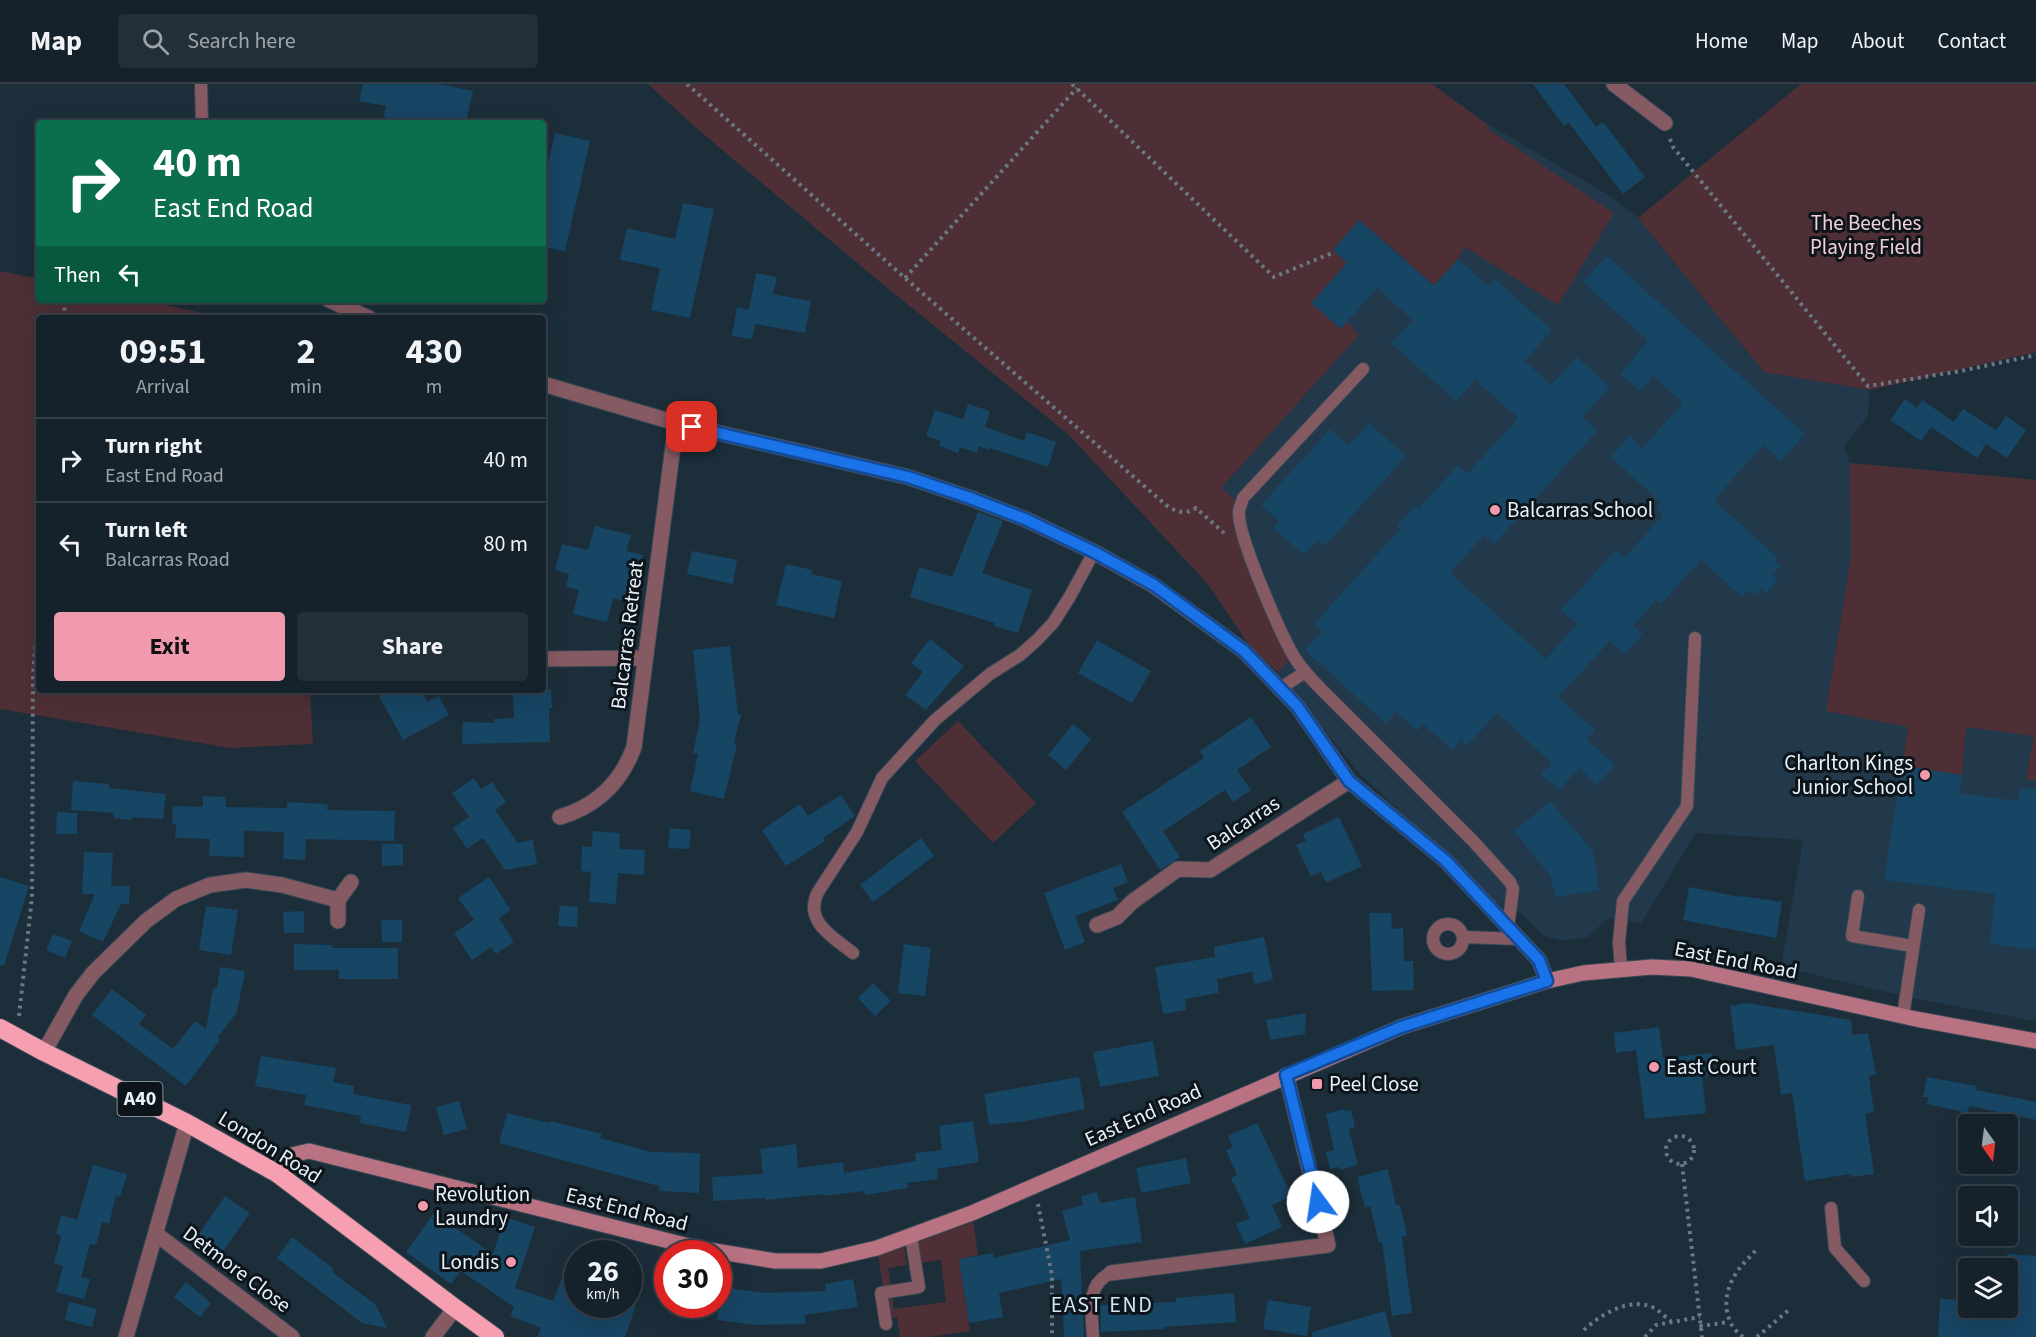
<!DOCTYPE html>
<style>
body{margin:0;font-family:"Source Sans 3",sans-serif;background:#222f38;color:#f1f3f6;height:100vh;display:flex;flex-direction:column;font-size:22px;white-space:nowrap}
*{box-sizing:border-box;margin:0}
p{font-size:20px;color:#9da4a9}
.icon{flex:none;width:33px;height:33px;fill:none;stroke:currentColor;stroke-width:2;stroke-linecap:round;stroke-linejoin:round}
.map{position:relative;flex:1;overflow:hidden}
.side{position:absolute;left:36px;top:231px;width:510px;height:378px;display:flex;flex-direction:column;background:#15222c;border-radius:6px;box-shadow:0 6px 24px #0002,0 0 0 2px #343f48}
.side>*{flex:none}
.top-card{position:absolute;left:36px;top:36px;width:510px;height:183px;border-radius:6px;box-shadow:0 6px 24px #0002,0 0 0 2px #343f48;background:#0b6e4f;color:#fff;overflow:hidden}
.needle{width:39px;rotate:166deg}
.fabs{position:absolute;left:1958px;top:1030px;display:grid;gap:12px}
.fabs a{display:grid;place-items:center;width:60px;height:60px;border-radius:6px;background:#15222c;box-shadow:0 6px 24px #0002,0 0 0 2px #343f48;font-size:30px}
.speed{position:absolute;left:564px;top:1156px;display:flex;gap:12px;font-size:30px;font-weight:700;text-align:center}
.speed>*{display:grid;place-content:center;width:78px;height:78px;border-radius:50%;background:#15222c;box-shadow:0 6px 24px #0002,0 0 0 2px #343f48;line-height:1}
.speed small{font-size:15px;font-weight:400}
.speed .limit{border:9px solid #d22;background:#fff;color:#111}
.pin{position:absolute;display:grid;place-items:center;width:51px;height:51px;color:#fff;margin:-26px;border-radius:12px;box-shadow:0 3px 9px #0006}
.me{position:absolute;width:66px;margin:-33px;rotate:346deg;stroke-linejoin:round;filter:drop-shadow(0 0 4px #0008)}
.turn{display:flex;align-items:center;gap:21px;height:126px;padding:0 18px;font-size:27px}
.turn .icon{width:78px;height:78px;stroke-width:2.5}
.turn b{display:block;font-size:42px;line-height:51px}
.then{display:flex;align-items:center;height:57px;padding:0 18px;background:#0003;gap:12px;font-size:22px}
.eta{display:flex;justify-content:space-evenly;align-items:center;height:102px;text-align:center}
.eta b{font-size:36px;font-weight:700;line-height:42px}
.action{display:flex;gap:12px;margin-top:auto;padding:12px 18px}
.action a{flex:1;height:69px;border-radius:6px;background:#f29aad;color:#111;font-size:24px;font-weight:700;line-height:69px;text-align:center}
.action a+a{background:#222f38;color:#f1f3f6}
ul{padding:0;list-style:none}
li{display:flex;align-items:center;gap:18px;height:84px;padding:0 18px;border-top:2px solid #343f48}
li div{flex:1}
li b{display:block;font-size:22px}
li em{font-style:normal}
header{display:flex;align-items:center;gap:36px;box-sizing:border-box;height:84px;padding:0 30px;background:#15222c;border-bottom:2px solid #343f48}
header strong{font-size:28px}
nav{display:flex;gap:33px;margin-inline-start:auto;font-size:21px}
.search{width:420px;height:54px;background:#222f38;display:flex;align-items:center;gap:15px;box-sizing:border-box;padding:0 21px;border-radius:6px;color:#9da4a9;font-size:22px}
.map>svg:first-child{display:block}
.built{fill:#21394a}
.green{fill:#4e2f36}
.building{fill:#174564}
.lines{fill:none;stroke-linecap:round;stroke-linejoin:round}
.lane-casing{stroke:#384955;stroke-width:14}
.street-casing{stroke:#384955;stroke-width:17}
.secondary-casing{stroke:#384955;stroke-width:17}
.highway-casing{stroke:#384955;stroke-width:20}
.path{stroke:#6a7984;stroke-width:4;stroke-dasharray:3 4.5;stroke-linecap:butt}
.lane{stroke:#865a63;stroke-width:12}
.street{stroke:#865a63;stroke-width:15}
.secondary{stroke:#b87282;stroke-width:15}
.highway{stroke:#f69fb1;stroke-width:18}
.route-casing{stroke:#114b97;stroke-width:15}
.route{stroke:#1a73e8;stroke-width:10}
.poi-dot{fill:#f29aad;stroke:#0d151b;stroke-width:2}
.labels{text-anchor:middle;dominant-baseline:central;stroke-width:6;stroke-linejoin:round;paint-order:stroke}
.shield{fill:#0d151b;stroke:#a6afb7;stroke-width:1.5}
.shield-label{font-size:20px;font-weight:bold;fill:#e7f1fa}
.park-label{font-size:21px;fill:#f3d0d6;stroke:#0d151b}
.poi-label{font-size:21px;fill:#e7f1fa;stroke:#0d151b;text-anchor:start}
.street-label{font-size:21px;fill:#e7f1fa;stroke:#0d151b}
.neighbourhood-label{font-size:22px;letter-spacing:1.5px;fill:#cee3f4;stroke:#0d151b}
</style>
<header>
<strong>Map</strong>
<div class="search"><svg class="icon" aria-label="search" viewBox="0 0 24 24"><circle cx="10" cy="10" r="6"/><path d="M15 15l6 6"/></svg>Search here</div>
<nav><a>Home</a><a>Map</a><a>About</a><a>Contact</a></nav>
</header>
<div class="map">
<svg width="2036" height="1253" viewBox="0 0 2036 1253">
<rect width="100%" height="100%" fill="#1c2e3a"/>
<path class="built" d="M648,0H1432L1476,33L1610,112L1638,134L1764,288L1870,306L1868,332L1844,363L1850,379L2036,396V937L1917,915L1781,883L1803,756L1696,749L1641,839L1608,834L1588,853L1562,857L1544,852L1522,830L1497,819L1359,689L1278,588L1250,562L1207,499L1068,350L885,202L701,48Z"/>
<g class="green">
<path d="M648,0H1432L1488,41L1487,44L1614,129L1558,221L1465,163L1458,175L1434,201L1360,136L1333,165L1347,179L1312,219L1340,245L1347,238L1359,251L1221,404L1241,421L1239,427L1294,572L1278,588L1250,562L1207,499L1068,350L885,202L701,48Z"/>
<path d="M1801,0H2036V268L1870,306L1764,288L1638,134Z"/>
<path d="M0,187L39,195V216H140L227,234H39V606H310L313,660L230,664L0,625Z"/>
<path d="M1850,379L2036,396V697L2026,695L2034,652L1966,643L1962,691L1902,682L1908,643L1826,627L1851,473Z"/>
<path d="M958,637L1036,719L993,759L915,677Z"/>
<path d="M972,1129L978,1171L959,1175L970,1247L929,1253H900L897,1233L888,1234L877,1164L903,1155L907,1181L888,1184L894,1225L946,1218L941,1176L921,1179L917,1150Z"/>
</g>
<g class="building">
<path d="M363,0H439L473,7L466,38L445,34L444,39H414L384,33L386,22L359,17Z"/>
<path d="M1533,0H1564L1596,43L1603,38L1645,93L1623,110L1569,39L1564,42Z"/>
<path d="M555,49L590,57L565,167L543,163V102Z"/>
<path d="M683,119L714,125L690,234L651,226L660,184L620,176L627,144L675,155Z"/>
<path d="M1359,136L1434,202L1458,175L1488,202L1495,195L1552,246L1525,277L1551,301L1577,273L1610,303L1583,333L1598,346L1494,460L1484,451L1450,489L1546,575L1577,540L1561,526L1616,466L1624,474L1663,431L1656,424L1661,419L1611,373L1629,352L1642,364L1683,319L1653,292L1640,307L1620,290L1648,257L1583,198L1607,172L1805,350L1781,377L1763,361L1714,416L1778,474L1775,477L1781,482L1772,491L1778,496L1766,509L1761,504L1755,511L1749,506L1742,513L1701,476L1661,520L1656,516L1633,542L1643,550L1624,570L1610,557L1558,613L1595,646L1586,655L1615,681L1597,701L1579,684L1559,706L1541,690L1552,679L1497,629L1467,662L1461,656L1452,666L1423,640L1417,647L1396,628L1386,640L1305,566L1322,547L1314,540L1400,445L1397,442L1416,421L1419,424L1458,381L1467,390L1518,334L1475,296L1456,317L1391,259L1413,236L1377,204L1341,245L1311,219L1347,179L1333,166Z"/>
<path d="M756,189L777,193L773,210L811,217L805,249L755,240L752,255L732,252L737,223L749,226Z"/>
<path d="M1905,315L1917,324L1922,316L1954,338L1963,325L1996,346L2006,332L2026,346L2007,374L1974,352L1986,361L1977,374L1931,343L1921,357L1890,336Z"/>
<path d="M968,320L990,327L985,343L1024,357L1027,348L1056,358L1048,383L990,364L989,366L979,362L977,369L960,363L958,369L939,362L941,357L926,352L935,326L963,335Z"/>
<path d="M1369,339L1406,372L1325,462L1318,456L1304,471L1273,444L1279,437L1261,421L1330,345L1348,362Z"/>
<path d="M978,428L1003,437L982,489L1032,506L1018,549L994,542L995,539L910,513L919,483L952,493Z"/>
<path d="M595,442L631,451L626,467L643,471L631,519L613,514L607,538L573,530L579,506L566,503L569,490L555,486L562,460L588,466Z"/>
<path d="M692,467L737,476L733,500L687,490Z"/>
<path d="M786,480L813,486L811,490L842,497L834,534L776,521Z"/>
<path d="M930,555L964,582L926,626L905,611L923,588L911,579Z"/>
<path d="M1097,556L1151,587L1132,619L1078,589Z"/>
<path d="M730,562L738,630L741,631L734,659L737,660L724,715L690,707L698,670L693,669L700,635L693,566Z"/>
<path d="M551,605L552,624H549L550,658L462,660L463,638L494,639V635L514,634L513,606Z"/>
<path d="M376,606H421L427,618L439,612L449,631L403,656Z"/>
<path d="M1251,633L1271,663L1237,686L1251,706L1233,718L1225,706L1163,747L1180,773L1160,786L1122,728L1204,674L1200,667Z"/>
<path d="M1073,640L1091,655L1066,686L1048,671Z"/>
<path d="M1902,682L1962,691L1959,709L2018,717L2020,704L2036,705V866L1990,860L1995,810L1884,796Z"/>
<path d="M474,694L481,705L492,698L506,718L495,726L518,759L533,756L537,780L505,786L483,754L467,765L453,744L469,733L452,709Z"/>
<path d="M73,697L109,700V704L166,710L163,735L132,733V736L114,734V729L71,726Z"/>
<path d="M841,711L855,732L823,754L825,757L786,782L762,746L800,720L808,732Z"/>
<path d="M203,712L226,713V723L287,724V718L328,720L327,726L395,727L394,757L306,755L305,776L283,775L284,748L244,747V773L209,772L210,755L175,754L176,740H172L173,722L203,723Z"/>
<path d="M1550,717L1593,767L1599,806L1555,813L1551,793L1514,747Z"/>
<path d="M57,728L77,729V750H56Z"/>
<path d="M1339,733L1362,782L1326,799L1321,788L1311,792L1296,761L1306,757L1303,750Z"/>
<path d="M670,744L691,746L689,765L668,764Z"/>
<path d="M593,747L620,749L619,765L645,766L644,791L618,789L616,820L589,818L591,788L581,787L582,762L592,763Z"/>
<path d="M921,754L934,772L873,818L860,801Z"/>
<path d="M382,760H403V781L382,782Z"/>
<path d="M84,768L113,769L111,802H130L129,820H121L103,858L79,847L95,810H82Z"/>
<path d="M1121,780L1128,798L1113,804L1118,816L1075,832L1085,858L1065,866L1044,809Z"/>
<path d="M0,793L29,802L4,882L0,881Z"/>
<path d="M489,793L511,826L499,834L514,858L496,870L491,863L472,876L454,849L474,836L458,814Z"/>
<path d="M1689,803L1741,813V812L1782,818L1776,854L1683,836Z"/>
<path d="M560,821L578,823L577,843L558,842Z"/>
<path d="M206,822L238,826L231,871L199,866Z"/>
<path d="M304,827V849H284L283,828Z"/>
<path d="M1369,829H1391L1392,845L1403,844L1404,877H1413L1414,906L1372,907Z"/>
<path d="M381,836H402V858H382Z"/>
<path d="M53,850L72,857L65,874L46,866Z"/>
<path d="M1264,853L1273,896L1254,900L1252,888L1217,895L1219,909L1185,915L1186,926L1163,930L1155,883L1215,873L1214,863Z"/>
<path d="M294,860L332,861V864H398V895H339V886H294Z"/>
<path d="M904,860L931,864L925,912L898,909Z"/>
<path d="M220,883L245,887L237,928L217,954L220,956L186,1002L92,931L112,905L146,931L139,940L173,965L195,937L206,945L213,904H217Z"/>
<path d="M873,899L891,917L875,932L858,914Z"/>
<path d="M1747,919L1851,936L1853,951L1868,949L1876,990L1869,992L1874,1028L1865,1030L1874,1090L1851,1093V1090L1805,1097L1792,1009L1781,1011L1774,961L1736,966L1730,922Z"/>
<path d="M1306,929L1305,950L1270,956L1266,936Z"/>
<path d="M1659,943L1663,974L1712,969L1714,991L1702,993L1706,1029L1645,1035L1636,966L1616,969L1614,949Z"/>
<path d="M1153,957L1159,992L1100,1003L1093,968Z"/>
<path d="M261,972L336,984L333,998L354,1002L353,1010L411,1021L406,1048L360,1039L361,1032L304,1021L306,1011L255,1002Z"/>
<path d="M1079,993L1085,1025L1026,1037L989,1041L984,1010Z"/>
<path d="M1927,993L1977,1002L1976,1006L2036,1018V1036L1969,1022L1968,1029L1927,1020L1928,1013H1923Z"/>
<path d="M459,1017L467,1045L444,1051L436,1023Z"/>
<path d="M1344,1025L1345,1027L1351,1026L1355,1043L1349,1045L1358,1081L1340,1086L1339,1083L1330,1085L1326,1068L1334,1066L1326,1030Z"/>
<path d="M507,1029L549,1039L550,1037L602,1050L600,1054L651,1068L700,1069L699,1109L659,1107V1102L499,1059Z"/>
<path d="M973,1037L979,1078L937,1085L938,1095L907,1099L908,1104L865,1111L864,1107L823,1112V1110L766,1116V1114L713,1117L712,1093L763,1090L760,1065L796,1060L798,1084L843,1078L844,1089L916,1077L915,1069L942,1066L939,1042Z"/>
<path d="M1257,1039L1292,1112L1272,1121L1282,1143L1245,1160L1236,1140L1250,1134L1231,1094L1237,1091L1226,1066L1233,1063L1228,1052Z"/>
<path d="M1186,1074L1191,1099L1141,1109L1136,1084Z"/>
<path d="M93,1081L127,1090L120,1113L116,1112L109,1140L102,1138L96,1161L90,1160L81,1193L90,1195L84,1215L56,1208L63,1182L54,1179L61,1152L56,1150L61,1131L77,1136Z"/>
<path d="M1388,1085L1396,1121H1400L1407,1152L1402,1153L1412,1229L1392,1232L1382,1158L1379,1159L1370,1122L1365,1124L1357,1093Z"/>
<path d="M1097,1108L1100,1119L1135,1113L1142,1158L1080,1167L1084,1253H1064L1061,1195L999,1209L1003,1233L969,1239L959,1175L993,1169L994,1174L1070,1156L1062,1127L1083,1121L1081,1112Z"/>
<path d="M225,1112L250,1129L221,1170L197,1153Z"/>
<path d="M434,1129L493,1170L505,1133L535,1143L515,1204L553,1217L562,1194L578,1200V1221H636L625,1253H537L541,1244L510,1232L514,1223L461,1187L451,1200L406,1168Z"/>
<path d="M292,1153L334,1185L332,1188L376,1221L387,1244L362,1239L277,1174Z"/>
<path d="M2007,1170L2036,1172V1253H1938L1940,1215L1968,1216V1224H2007Z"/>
<path d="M853,1195L858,1223L805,1231V1240L755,1241L717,1236L722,1203L765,1209L826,1207L825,1200Z"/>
<path d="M186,1198L211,1219L200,1233L174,1213Z"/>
<path d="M1234,1209L1236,1238L1164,1243L1165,1245L1101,1248L1100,1221L1176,1218V1214Z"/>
<path d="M1268,1216L1311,1223L1307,1252L1263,1245Z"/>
<path d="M69,1218L97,1225L92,1243L65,1236Z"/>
<path d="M1385,1227L1392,1253H1313L1312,1248Z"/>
</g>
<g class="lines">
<defs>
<g id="lane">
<path d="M201,0L202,39"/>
<path d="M1363,285L1243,414C1242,419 1239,424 1239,428C1237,451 1280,548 1293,571C1301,585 1312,596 1323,607L1474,758L1510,798L1513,805L1508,843"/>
<path d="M1281,604L1305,588"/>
<path d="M1858,812L1852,852L1913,862"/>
<circle cx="1448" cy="855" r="15"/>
<path d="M1463,853L1519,855"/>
<path d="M853,869C833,853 803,837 818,808L857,748L882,694L935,636L990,590L1020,571L1037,556L1053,539L1069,514L1094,468"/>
<path d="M1621,885L1619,858L1623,817L1687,722L1695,554"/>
<path d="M1903,932L1919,826"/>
<path d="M1831,1124L1835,1164L1864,1197"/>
<path d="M886,1240L881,1209L919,1203L911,1152"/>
<path d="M1093,1253C1092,1229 1085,1200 1111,1189"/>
</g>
<g id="street">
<path d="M1614,0L1665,39"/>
<path d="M329,216L369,234"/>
<path d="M543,300L676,339L908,393L970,414L1025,435L1094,468L1153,501L1244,567L1297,622L1349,697L1445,776L1539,876L1547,897"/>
<path d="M543,575L645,574"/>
<path d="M560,733C597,722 621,699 634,663L676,339"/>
<path d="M338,837V816L351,798"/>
<path d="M1097,841L1117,833L1132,818L1178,785L1210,786L1349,697"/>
<path d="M44,968L76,911L93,889L146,837L176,815L210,801L246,796L282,801L338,816"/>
<path d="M156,1150L292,1253"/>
<path d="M1111,1189L1328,1161L1286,991"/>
<path d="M126,1253L187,1039"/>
<path d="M433,1253L455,1224"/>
</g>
<path id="secondary" d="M278,1090L292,1071L309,1067L697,1164L775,1177H821L877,1164L972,1129L1401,943L1547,897L1583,889L1652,883L1691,885L1916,935L2036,957"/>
<path id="highway" d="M0,944L44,968L187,1039L278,1090L455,1224L495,1253"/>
</defs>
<use href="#lane" class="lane-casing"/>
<use href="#street" class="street-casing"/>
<use href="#secondary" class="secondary-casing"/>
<use href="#highway" class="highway-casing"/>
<g class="path">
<path d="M687,0L905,194L1166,421C1176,428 1186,431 1196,424L1224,449"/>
<path d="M1072,0L1274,193L1332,169"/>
<path d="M1670,55L1673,63L1868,302L1961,287L2036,271"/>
<path d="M905,194L1077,4"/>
<path d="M64,234L65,216"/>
<path d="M19,932L32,813L33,590L39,525"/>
<circle cx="1680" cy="1066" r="14"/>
<path d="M1682,1080L1702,1253"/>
<path d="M1038,1120L1052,1191V1253"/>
<path d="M1702,1243L1701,1242L1729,1238"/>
<path d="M1584,1246C1601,1230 1632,1211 1656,1225C1661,1228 1666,1234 1671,1237"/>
<path d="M1645,1253L1656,1241L1700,1233"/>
<path d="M1743,1253C1722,1238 1722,1209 1737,1188C1742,1180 1750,1173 1756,1166"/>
<path d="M1757,1253L1790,1225"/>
</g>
<use href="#lane" class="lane"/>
<use href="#street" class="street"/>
<use href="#secondary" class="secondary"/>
<use href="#highway" class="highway"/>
</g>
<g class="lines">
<defs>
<path id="route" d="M692,343L908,393L970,414L1025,435L1094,468L1154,501L1244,567L1297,622L1349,697L1445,776L1539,876L1547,897L1401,943L1286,991L1318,1118"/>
</defs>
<use href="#route" class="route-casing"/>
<use href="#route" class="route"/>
</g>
<g class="poi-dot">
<circle cx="1495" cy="426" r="6"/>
<circle cx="1925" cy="691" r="6"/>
<circle cx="1654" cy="983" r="6"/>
<rect x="1311" y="994" width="12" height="12" rx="3"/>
<circle cx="423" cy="1122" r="6"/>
<circle cx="511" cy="1178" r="6"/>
</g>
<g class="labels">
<rect class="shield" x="117.5" y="998" width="45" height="34" rx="4.5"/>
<g class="shield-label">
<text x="140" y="1015">A40</text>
</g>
<g class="park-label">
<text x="1866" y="139">The Beeches<tspan x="1866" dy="24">Playing Field</tspan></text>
</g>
<g class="poi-label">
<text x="1507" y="426">Balcarras School</text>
<text x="1913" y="679" text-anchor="end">Charlton Kings<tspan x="1913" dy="24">Junior School</tspan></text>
<text x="1666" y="983">East Court</text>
<text x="1329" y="1000">Peel Close</text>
<text x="435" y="1110">Revolution<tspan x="435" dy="24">Laundry</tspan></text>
<text x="499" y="1178" text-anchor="end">Londis</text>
</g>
<g class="street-label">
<text transform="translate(627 551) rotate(-83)">Balcarras Retreat</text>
<text transform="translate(1243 739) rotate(-33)">Balcarras</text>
<text transform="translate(1736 876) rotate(11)">East End Road</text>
<text transform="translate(1143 1031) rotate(-24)">East End Road</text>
<text transform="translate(270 1063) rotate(32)">London Road</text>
<text transform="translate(627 1125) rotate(14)">East End Road</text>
<text transform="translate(237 1185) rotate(37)">Detmore Close</text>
</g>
<g class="neighbourhood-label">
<text x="1102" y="1221">EAST END</text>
</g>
</g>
</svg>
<div class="fabs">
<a><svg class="needle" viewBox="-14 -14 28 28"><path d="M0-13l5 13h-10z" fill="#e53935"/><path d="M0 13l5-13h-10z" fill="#9da4a9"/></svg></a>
<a><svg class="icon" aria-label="sound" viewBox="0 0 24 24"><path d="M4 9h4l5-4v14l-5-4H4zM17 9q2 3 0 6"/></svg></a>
<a><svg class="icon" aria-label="layers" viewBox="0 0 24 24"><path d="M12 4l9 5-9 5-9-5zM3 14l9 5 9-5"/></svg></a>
</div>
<div class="speed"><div>26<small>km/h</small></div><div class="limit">30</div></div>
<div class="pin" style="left:692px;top:343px;background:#d93025"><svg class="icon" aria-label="arrive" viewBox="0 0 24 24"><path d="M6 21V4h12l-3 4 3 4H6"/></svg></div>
<svg class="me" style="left:1318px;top:1118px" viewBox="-20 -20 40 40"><circle r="19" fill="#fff"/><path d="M0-13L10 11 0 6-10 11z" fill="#1a73e8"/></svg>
<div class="top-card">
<div class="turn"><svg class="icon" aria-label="right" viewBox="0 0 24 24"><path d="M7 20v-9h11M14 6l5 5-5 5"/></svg><div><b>40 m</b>East End Road</div></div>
<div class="then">Then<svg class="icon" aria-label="left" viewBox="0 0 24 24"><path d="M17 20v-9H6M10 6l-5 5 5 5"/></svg></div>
</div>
<section class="side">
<div class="eta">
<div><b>09:51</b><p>Arrival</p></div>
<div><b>2</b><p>min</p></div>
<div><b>430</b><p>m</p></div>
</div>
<ul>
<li><svg class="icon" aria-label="right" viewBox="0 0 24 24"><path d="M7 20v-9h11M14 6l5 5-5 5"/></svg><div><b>Turn right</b><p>East End Road</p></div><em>40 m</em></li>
<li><svg class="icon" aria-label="left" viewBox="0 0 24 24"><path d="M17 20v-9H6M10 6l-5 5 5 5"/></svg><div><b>Turn left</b><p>Balcarras Road</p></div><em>80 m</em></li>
</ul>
<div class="action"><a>Exit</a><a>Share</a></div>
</section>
</div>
